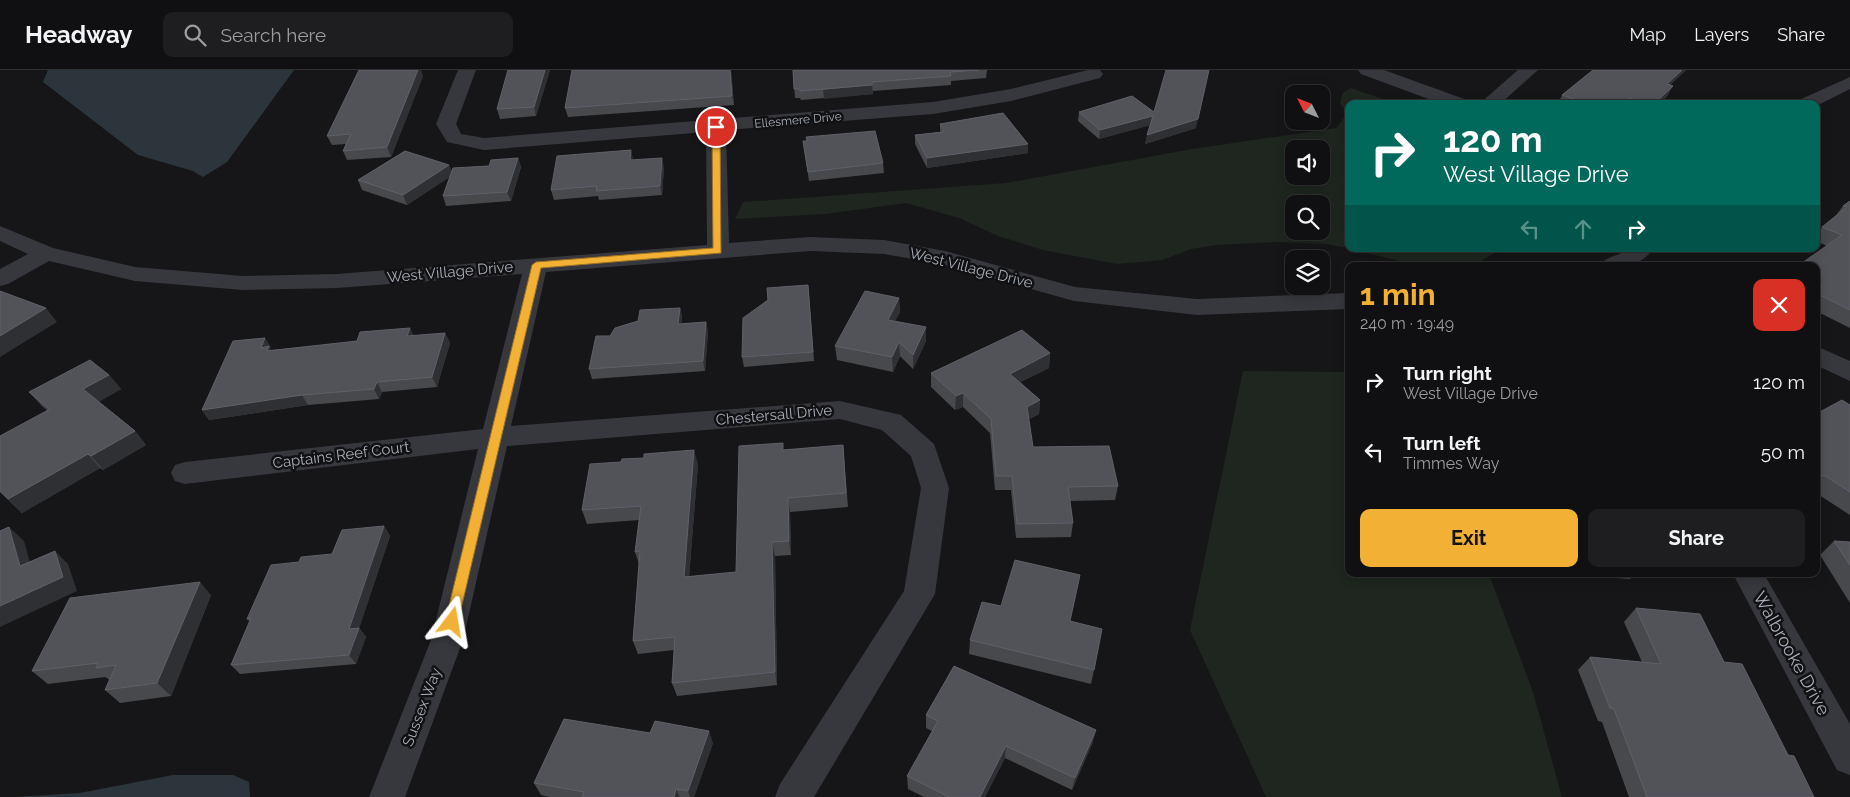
<!DOCTYPE html>
<meta charset="utf-8">
<style>
body{margin:0;font-family:Raleway,sans-serif;background:#1e1e20;color:#f1f3f6;height:100vh;display:flex;flex-direction:column;font-size:19px;white-space:nowrap}
*{box-sizing:border-box;margin:0}
p{font-size:16px;color:#9c9d9f}
.icon{flex:none;width:28px;height:28px;fill:none;stroke:currentColor;stroke-width:2;stroke-linecap:round;stroke-linejoin:round}
.map{position:relative;flex:1;overflow:hidden}
.details{position:absolute;left:1345px;top:192px;width:475px;height:315px;display:flex;flex-direction:column;background:#101012;border-radius:10px;box-shadow:0 2px 12px #0003,0 0 0 1px #303032}
.details>*{flex:none}
.hud{position:absolute;left:1345px;top:30px;width:475px;height:152px;border-radius:10px;box-shadow:0 2px 12px #0003,0 0 0 1px #303032;background:#00695c;color:#fff;overflow:hidden}
.needle{width:32px;rotate:312deg}
.fabs{position:absolute;left:1285px;top:15px;display:grid;gap:10px}
.fabs a{display:grid;place-items:center;width:45px;height:45px;border-radius:10px;background:#101012;box-shadow:0 2px 12px #0003,0 0 0 1px #303032;font-size:25px}
.pin{position:absolute;display:grid;place-items:center;width:42px;height:42px;color:#fff;margin:-21px;border:2px solid #fff;border-radius:50%;box-shadow:0 1px 5px #0007}
.me{position:absolute;width:55px;margin:-28px;rotate:14deg;stroke-linejoin:round;filter:drop-shadow(0 0 4px #0008)}
.turn{display:flex;align-items:center;gap:18px;height:105px;padding:0 15px;font-size:22px}
.turn .icon{width:65px;height:65px;stroke-width:2.5}
.turn b{display:block;font-size:35px;line-height:42px}
.lanes{display:flex;align-items:center;height:48px;padding:0 15px;background:#0003;justify-content:center;gap:25px;direction:ltr}
.lanes .off{opacity:.35}
.round{display:grid;place-items:center;flex:none;width:52px;height:52px;border-radius:10px;background:#1e1e20}
.overview{display:flex;align-items:center;justify-content:space-between;height:85px;padding:0 15px}
h1{font-size:30px;font-weight:700;line-height:38px;color:#f2b134}
.button{display:flex;gap:10px;margin-top:auto;padding:10px 15px}
.button a{flex:1;height:58px;border-radius:10px;background:#f2b134;color:#111;font-size:20px;font-weight:700;line-height:58px;text-align:center}
.button a+a{background:#1e1e20;color:#f1f3f6}
ul{padding:0;list-style:none}
li{display:flex;align-items:center;gap:15px;height:70px;padding:0 15px}
li div{flex:1}
li b{display:block;font-size:19px}
li em{font-style:normal}
header{display:flex;align-items:center;gap:30px;box-sizing:border-box;height:70px;padding:0 25px;background:#101012;border-bottom:1px solid #303032}
header strong{font-size:24px}
nav{display:flex;gap:28px;margin-inline-start:auto;font-size:18px}
.search{width:350px;height:45px;background:#1e1e20;display:flex;align-items:center;gap:12px;box-sizing:border-box;padding:0 18px;border-radius:10px;color:#9c9d9f;font-size:19px}
.map>svg:first-child{display:block}
.green{fill:#1e261f;fill-rule:evenodd}
.water{fill:#2c353c}
.lines{fill:none;stroke-linecap:round;stroke-linejoin:round}
.minor{fill:#37383d;fill-rule:evenodd}
.wall{fill:#47494d}
.shaded-wall{fill:#2f3033}
.building{fill:#525359;stroke:#5f6168}
.route{fill:#f2b134;stroke:#9d7322}
.labels{text-anchor:middle;dominant-baseline:central;stroke-width:5;stroke-linejoin:round;paint-order:stroke}
.far-street-label{font-size:12px;fill:#a8adb8;stroke:#111113}
.street-label{font-size:15px;fill:#a8adb8;stroke:#111113}
.near-street-label{font-size:18px;fill:#a8adb8;stroke:#111113}
</style>
<header>
<strong>Headway</strong>
<div class="search"><svg class="icon" aria-label="search" viewBox="0 0 24 24"><circle cx="10" cy="10" r="6"/><path d="M15 15l6 6"/></svg>Search here</div>
<nav><a>Map</a><a>Layers</a><a>Share</a></nav>
</header>
<div class="map">
<svg width="1850" height="727" viewBox="0 0 1850 727">
<rect width="100%" height="100%" fill="#161618"/>
<g class="green">
<path d="M1351,18L1397,34H1349V178L1326,174L1276,172L1216,175L1191,179L1163,190L1117,194L1043,180L998,166L959,148L906,133L825,144L735,149L743,132L1006,113L1192,79L1336,58L1347,44L1340,33L1343,23ZM1294,79H1321V106H1294ZM1294,134H1321V161H1294Z"/>
<path d="M1350,179H1563L1555,181L1496,182L1472,196H1420Z"/>
<path d="M1243,301L1349,302V504H1489L1533,622L1562,727H1266L1190,560Z"/>
</g>
<g class="water">
<path d="M48,0H294L227,92L203,107L193,101L138,85L43,12Z"/>
<path d="M173,705H233L249,712L250,727H15L80,723Z"/>
</g>
<g class="lines">
<g class="minor">
<path d="M458,0H476L456,54L461,64L484,68L933,32L1011,19L1088,0H1100L1103,4L1100,8L1011,31L933,44L726,60L729,173L810,167L884,170L945,181L1075,217L1197,229L1349,223V239L1197,245L1074,231L942,194L884,184L810,181L546,202L511,356L840,331L901,345L934,374L949,418L935,524L814,727H775L780,714L904,521L921,418L911,386L882,360L840,349L507,376L463,570L405,727H369L431,570L478,379L185,414L175,411L171,403L175,395L185,392L483,359L522,204L337,218L243,220L135,211L49,191L8,214L0,216V199L28,184L0,171V156L53,178L135,197L243,206L337,204L707,175L706,62L484,80L447,72L436,54Z"/>
<path d="M1358,0H1384L1467,30L1469,34H1442L1361,4Z"/>
<path d="M1518,0H1538L1500,34H1479Z"/>
<path d="M1850,7V19L1816,36V34H1797L1799,30Z"/>
<path d="M1628,179H1653C1640,198 1620,197 1598,196C1605,187 1619,186 1628,179Z"/>
<path d="M1816,276L1850,291V311L1816,295Z"/>
<path d="M1733,504H1764L1850,654V705L1837,700Z"/>
</g>
</g>
<g class="wall">
<path d="M508,0H550L536,46L500,49L497,39Z"/>
<path d="M731,0L734,35L568,47L565,38Z"/>
<path d="M793,0H987L986,8L951,11V15L873,21V24L801,30L800,28H795Z"/>
<path d="M1686,0L1670,15L1668,25L1659,34H1558L1562,25Z"/>
<path d="M423,6L391,87L347,90L343,81L346,74L332,75L327,66Z"/>
<path d="M1079,42H1154L1196,58L1145,74L1150,55L1099,69L1078,51Z"/>
<path d="M940,54L1028,83L927,98L915,74V65L940,62Z"/>
<path d="M803,71L883,93L884,103L809,111Z"/>
<path d="M518,88L521,97L511,131L446,136L443,126L450,106L407,135L362,120L358,110L449,95L452,102L489,96Z"/>
<path d="M633,90L664,97L662,125L599,130L598,126L554,130L551,120Z"/>
<path d="M1850,131V258L1816,241V196H1800L1802,193L1827,176L1816,171V165L1822,157L1834,148L1843,136Z"/>
<path d="M809,225L814,291L744,297L742,287Z"/>
<path d="M899,228L900,242L895,251L926,257V271L913,299L900,286L893,302L837,290L835,276Z"/>
<path d="M680,238L682,247L681,254L706,252L708,262L705,301L592,309L589,299L610,266L638,251Z"/>
<path d="M445,263L450,273L437,317L382,322L379,329L308,335L209,350L202,340L271,277L270,279L271,280Z"/>
<path d="M1050,283L1049,298L1020,312L1040,330L1039,344L1029,349L1033,377L1118,416L1115,430L1070,431L1073,453L1071,467L1016,468L1011,420H995L990,363L963,337L955,340L931,317V303Z"/>
<path d="M109,305L121,319L98,332L135,361L146,375L103,400L100,398L22,443L0,422L47,340L42,336L29,322Z"/>
<path d="M1850,335V445L1816,423V344Z"/>
<path d="M843,375L848,437L790,442L791,485L775,486L777,615L677,626L672,613L674,580L638,584L633,571L639,494L635,482L639,450L587,454L582,440L698,394L689,507L736,502L784,380Z"/>
<path d="M384,456L390,466L359,558L366,567L356,594L240,604L231,595L250,552L247,549L299,492L332,484Z"/>
<path d="M1834,471L1850,472V533L1820,485Z"/>
<path d="M1554,504H1634L1630,509Z"/>
<path d="M1080,505L1070,551L1094,600L1091,614L969,584L970,570L1001,536Z"/>
<path d="M211,525L171,626L120,633L105,620L110,610L105,607L48,614L32,601Z"/>
<path d="M1636,538L1724,592L1788,685L1814,727H1629L1602,652L1598,651L1578,600L1590,587L1642,592L1624,552Z"/>
<path d="M926,645L1093,672L1072,720L1005,688L985,727H924L908,719L907,706L932,661L926,658Z"/>
<path d="M650,663L713,673L694,727H550L541,725L534,713Z"/>
</g>
<g class="shaded-wall">
<path d="M418,0H421L423,6L391,87L387,77Z"/>
<path d="M545,0H550L536,46L534,37Z"/>
<path d="M730,0H731L734,35L732,26Z"/>
<path d="M1209,0L1196,58L1145,74L1147,65Z"/>
<path d="M1682,0H1686L1662,23L1667,14Z"/>
<path d="M872,15L873,24L824,29L823,20Z"/>
<path d="M1673,16L1668,25L1659,34H1654Z"/>
<path d="M1153,46L1151,55L1099,69L1100,60Z"/>
<path d="M1028,74V83L927,98V88Z"/>
<path d="M631,80L633,89L632,100L630,90Z"/>
<path d="M518,88L521,97L511,131L507,122Z"/>
<path d="M662,88L664,97L662,125L660,116Z"/>
<path d="M449,95L453,105L407,135L403,125Z"/>
<path d="M899,228L900,242L888,264V250Z"/>
<path d="M46,238L57,252L0,287V266Z"/>
<path d="M680,238L682,247L680,264L678,254Z"/>
<path d="M706,252L708,262L705,301L703,291Z"/>
<path d="M926,257V271L913,299V285Z"/>
<path d="M410,258L415,268L407,266Z"/>
<path d="M445,263L450,273L437,317L432,307Z"/>
<path d="M265,268L271,277L270,279L275,286L261,278Z"/>
<path d="M899,272L900,286L893,302L892,287Z"/>
<path d="M1050,283L1049,298L1009,318L1010,304Z"/>
<path d="M109,305L121,319L95,334L83,319Z"/>
<path d="M377,312L382,322L379,329L374,319Z"/>
<path d="M963,323V337L955,340L956,326Z"/>
<path d="M302,325L308,335L209,350L202,340Z"/>
<path d="M1040,330L1039,344L1026,351L1027,337Z"/>
<path d="M135,361L146,375L103,400L91,386Z"/>
<path d="M694,380L698,394L688,521L684,507Z"/>
<path d="M88,384L100,398L22,443L8,429Z"/>
<path d="M1824,405L1816,414L1817,410Z"/>
<path d="M788,428L790,442L791,485L789,471Z"/>
<path d="M384,456L390,466L357,565L359,558L366,567L356,594L349,585V559Z"/>
<path d="M9,457L24,471L35,510L20,496Z"/>
<path d="M772,472L775,486L777,615L775,602Z"/>
<path d="M55,481L68,494L77,521L0,557V536Z"/>
<path d="M200,512L211,525L171,626L157,613Z"/>
<path d="M1096,660L1093,672L1072,720L1075,708Z"/>
<path d="M709,661L713,673L694,727H690L688,721Z"/>
<path d="M1006,676L1005,688L985,727H980Z"/>
<path d="M676,719L680,727H674Z"/>
</g>
<g class="building">
<path d="M359,0H418L387,77L343,81L351,64L327,66Z"/>
<path d="M508,0H545L534,37L497,39Z"/>
<path d="M572,0H730L732,26L565,38Z"/>
<path d="M793,0H979L950,2L951,6L872,12V15L800,21V19H794Z"/>
<path d="M1166,0H1209L1198,49L1147,65L1153,46L1100,60L1079,42L1132,26L1154,42Z"/>
<path d="M1593,0H1682L1667,14L1673,16L1654,34H1647L1630,28L1624,34H1587L1562,25Z"/>
<path d="M1003,43L1028,74L927,88L915,65L944,62L940,54Z"/>
<path d="M875,61L883,93L808,102L803,71H807L806,67Z"/>
<path d="M631,80L630,90L662,88L660,116L596,121L597,116L551,120L557,86Z"/>
<path d="M405,81L449,95L403,125L358,110Z"/>
<path d="M518,88L507,122L443,126L453,98L489,96L491,90Z"/>
<path d="M1850,131V240L1816,223V222L1822,217L1816,214V207L1822,202L1816,200V196H1809L1802,193L1842,165L1822,157L1847,137L1843,136Z"/>
<path d="M808,215L813,282L742,287L743,248L768,230L767,218Z"/>
<path d="M0,221L46,238L0,266Z"/>
<path d="M865,221L899,228L888,250L926,257L913,285L899,272L892,287L835,276Z"/>
<path d="M680,238L678,254L706,252L703,291L589,299L596,266H610L615,258L638,251L640,240Z"/>
<path d="M410,258L407,266L445,263L432,307L377,312L374,319L302,325L202,340L233,271L265,268L261,278L269,276L267,281L357,271L360,262Z"/>
<path d="M1022,260L1050,283L1010,304L1040,330L1027,337L1033,377L1109,376L1118,416L1068,417L1073,453L1017,454L1012,406H996L991,349L963,323L956,326L931,303Z"/>
<path d="M90,290L109,305L83,319L135,361L91,386L88,384L8,429L0,421V366L50,339L29,322Z"/>
<path d="M1842,330L1850,335V422L1824,405L1817,410L1816,409V344Z"/>
<path d="M783,373V380L843,375L846,423L788,428L789,471L772,472L775,602L672,613L675,567L633,571L640,481L635,482L641,436L582,440L590,394L621,392L622,389L644,388V384L694,380L684,507L736,502L739,376Z"/>
<path d="M384,456L349,559L359,558L349,585L231,595L251,548L247,549L271,495L299,492L301,487L332,484L342,460Z"/>
<path d="M9,457L20,496L55,481L63,507L0,536V461Z"/>
<path d="M1834,471L1850,472V495Z"/>
<path d="M1015,490L1080,505L1070,551L1102,559L1094,600L970,570L982,532L1001,536Z"/>
<path d="M200,512L157,613L105,620L116,595L96,598L98,593L32,601L70,528Z"/>
<path d="M1636,538L1700,544L1724,592L1742,594L1788,685L1794,686L1814,727H1647L1614,639L1610,638L1590,587L1661,594Z"/>
<path d="M954,596L1096,660L1075,708L1006,676L980,727H949L907,706L938,651L926,645Z"/>
<path d="M564,649L650,663L655,651L709,661L688,721L676,719L674,727H582L584,722L534,713Z"/>
</g>
<path class="route" d="M716,54L720,57L721,183L541,198L458,552L456,556H447L445,552L532,195L536,192L713,178L712,57Z"/>
<g class="labels">
<g class="far-street-label">
<text transform="translate(798 50) rotate(-5)">Ellesmere Drive</text>
</g>
<g class="street-label">
<text transform="translate(971 198) rotate(14)">West Village Drive</text>
<text transform="translate(450 202) rotate(-5)">West Village Drive</text>
<text transform="translate(774 345) rotate(-5)">Chestersall Drive</text>
<text transform="translate(341 385) rotate(-7)">Captains Reef Court</text>
<text transform="translate(422 637) rotate(-69)">Sussex Way</text>
</g>
<g class="near-street-label">
<text transform="translate(1792 583) rotate(61)">Walbrooke Drive</text>
</g>
</g>
</svg>
<div class="fabs">
<a><svg class="needle" viewBox="-14 -14 28 28"><path d="M0-13l5 13h-10z" fill="#e53935"/><path d="M0 13l5-13h-10z" fill="#9c9d9f"/></svg></a>
<a><svg class="icon" aria-label="sound" viewBox="0 0 24 24"><path d="M4 9h4l5-4v14l-5-4H4zM17 9q2 3 0 6"/></svg></a>
<a><svg class="icon" aria-label="search" viewBox="0 0 24 24"><circle cx="10" cy="10" r="6"/><path d="M15 15l6 6"/></svg></a>
<a><svg class="icon" aria-label="layers" viewBox="0 0 24 24"><path d="M12 4l9 5-9 5-9-5zM3 14l9 5 9-5"/></svg></a>
</div>
<div class="pin" style="left:716px;top:57px;background:#d93025"><svg class="icon" aria-label="arrive" viewBox="0 0 24 24"><path d="M6 21V4h12l-3 4 3 4H6"/></svg></div>
<svg class="me" style="left:452px;top:552px" viewBox="-20 -20 40 40"><path d="M0-17L14 15 0 8-14 15z" fill="#f2b134" stroke="#fff" stroke-width="4"/></svg>
<div class="hud">
<div class="turn"><svg class="icon" aria-label="right" viewBox="0 0 24 24"><path d="M7 20v-9h11M14 6l5 5-5 5"/></svg><div><b>120 m</b>West Village Drive</div></div>
<div class="lanes"><svg class="icon off" aria-label="left" viewBox="0 0 24 24"><path d="M17 20v-9H6M10 6l-5 5 5 5"/></svg><svg class="icon off" aria-label="ahead" viewBox="0 0 24 24"><path d="M12 20V5M6 11l6-6 6 6"/></svg><svg class="icon" aria-label="right" viewBox="0 0 24 24"><path d="M7 20v-9h11M14 6l5 5-5 5"/></svg></div>
</div>
<section class="details">
<div class="overview"><div><h1>1 min</h1><p>240 m · 19:49</p></div><a class="round" style="background:#d93025;color:#fff"><svg class="icon" aria-label="close" viewBox="0 0 24 24"><path d="M6 6l12 12M18 6L6 18"/></svg></a></div>
<ul>
<li><svg class="icon" aria-label="right" viewBox="0 0 24 24"><path d="M7 20v-9h11M14 6l5 5-5 5"/></svg><div><b>Turn right</b><p>West Village Drive</p></div><em>120 m</em></li>
<li><svg class="icon" aria-label="left" viewBox="0 0 24 24"><path d="M17 20v-9H6M10 6l-5 5 5 5"/></svg><div><b>Turn left</b><p>Timmes Way</p></div><em>50 m</em></li>
</ul>
<div class="button"><a>Exit</a><a>Share</a></div>
</section>
</div>
